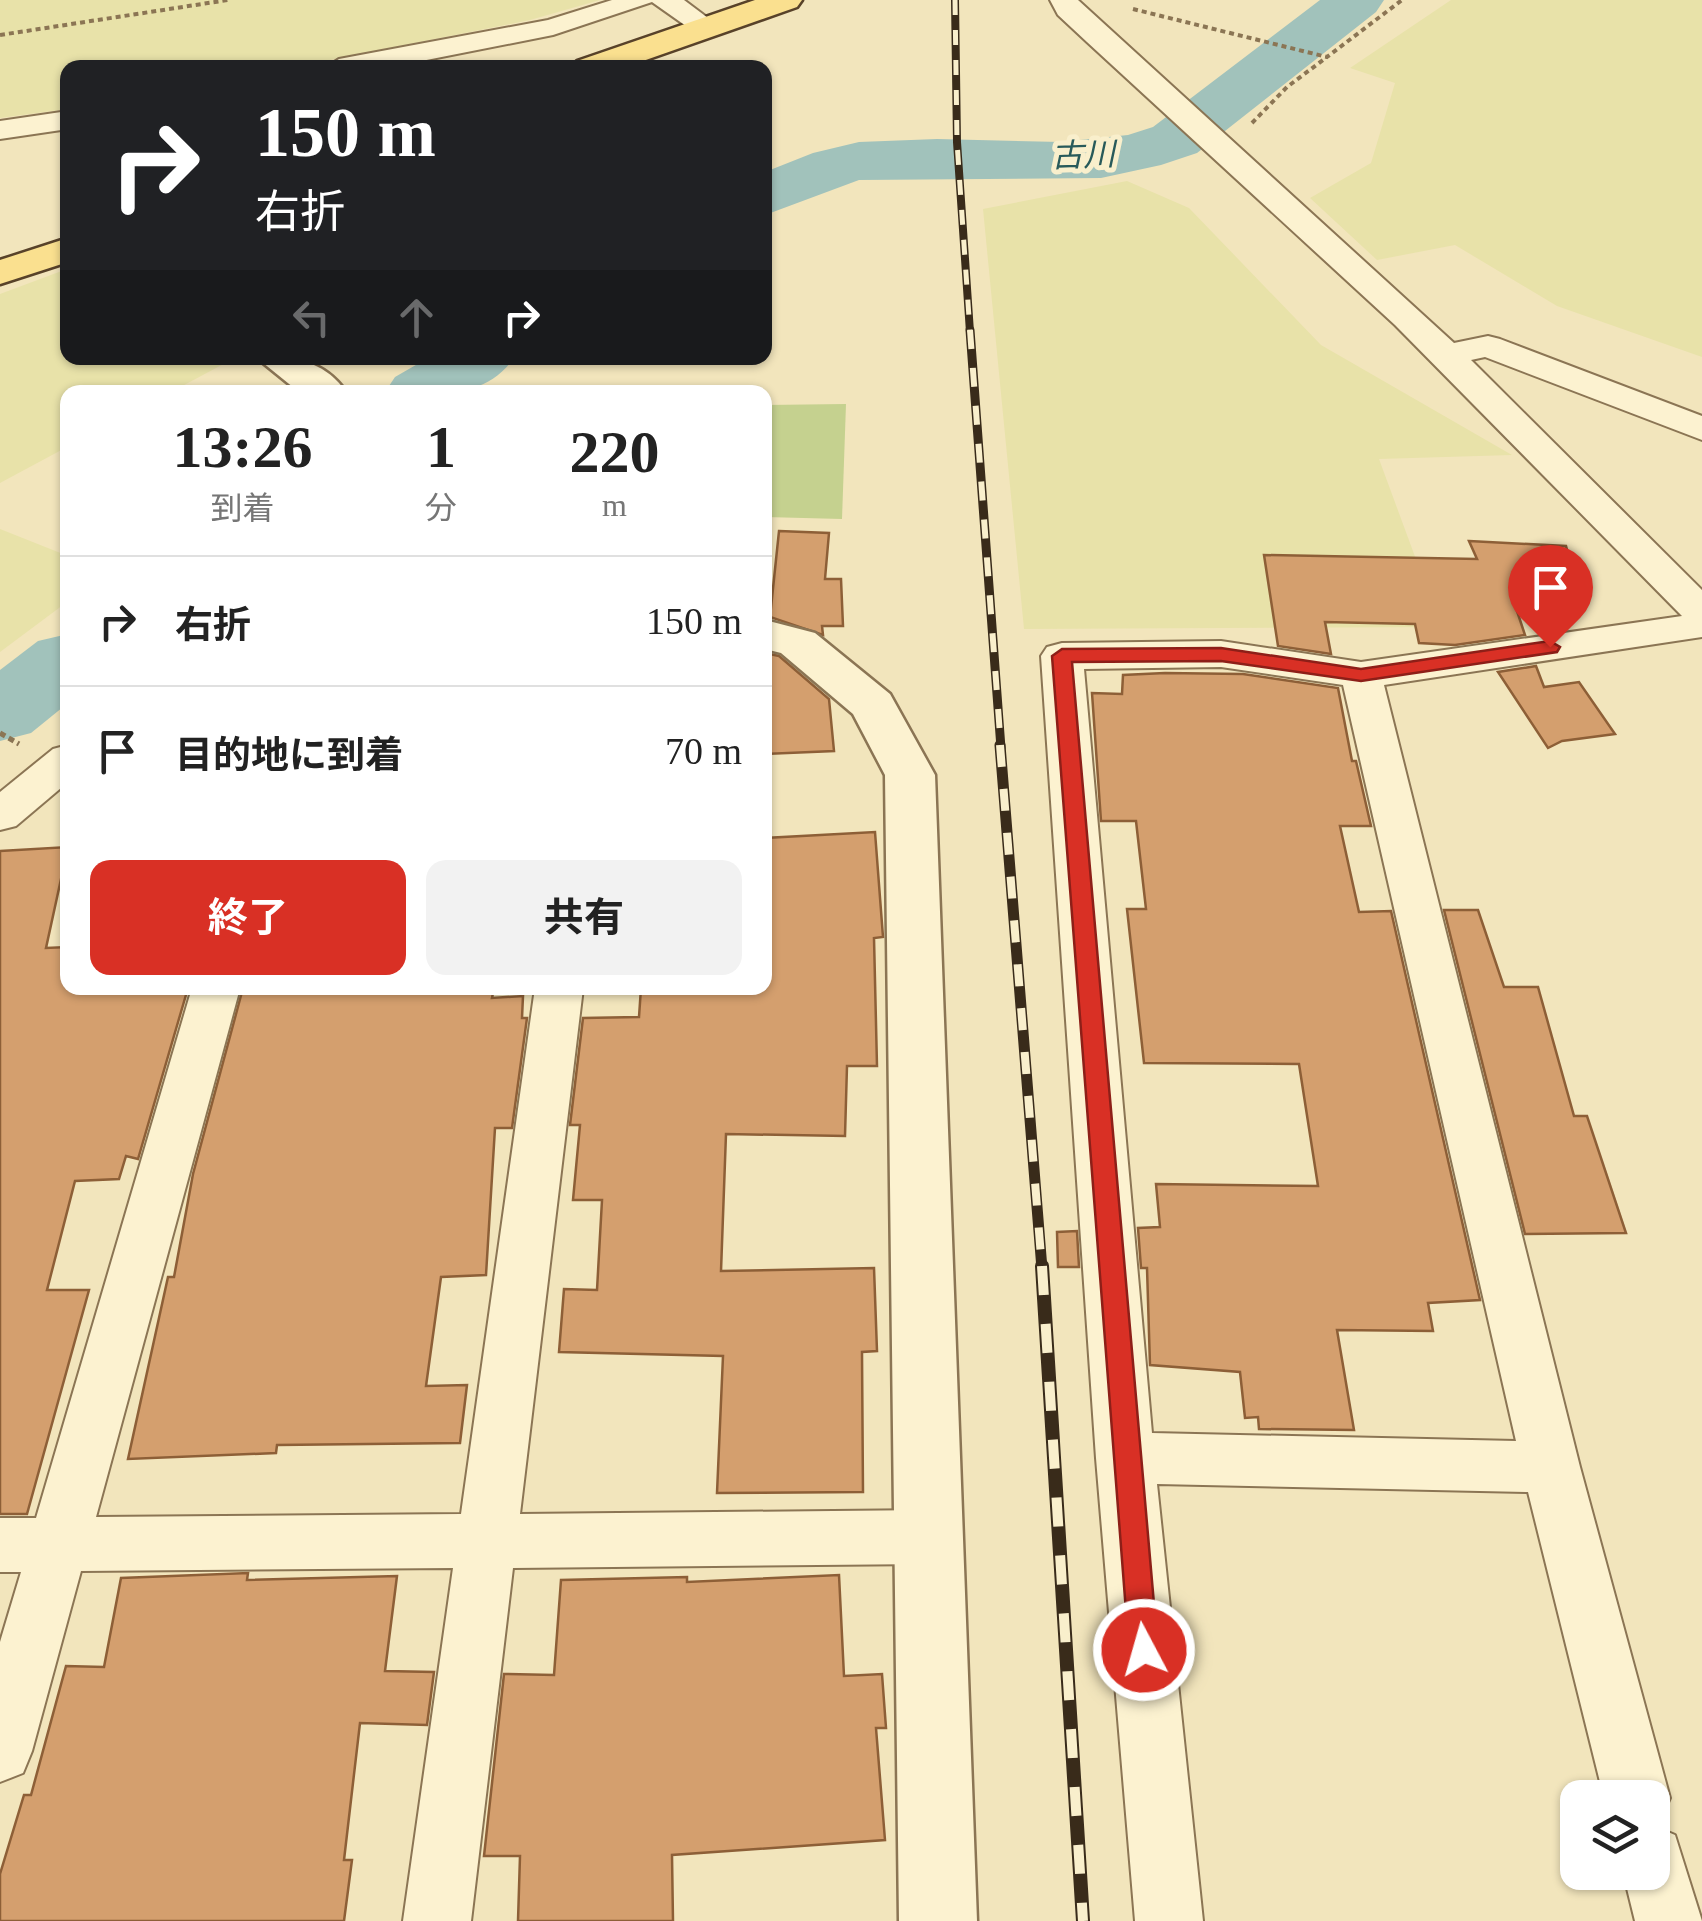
<!DOCTYPE html>
<html lang="ja">
<meta charset="utf-8">
<style>
body{margin:0;font-family:"Times New Roman","Noto Sans JP",serif;background:#f2f2f2;color:#222;height:100vh;display:flex;flex-direction:column;font-size:38px;white-space:nowrap}
*{box-sizing:border-box;margin:0}
p{font-size:32px;color:#767676}
.icon{flex:none;width:55px;height:55px;fill:none;stroke:currentColor;stroke-width:2;stroke-linecap:round;stroke-linejoin:round}
.map{position:relative;flex:1;overflow:hidden}
.details{position:absolute;left:60px;top:385px;width:712px;height:610px;display:flex;flex-direction:column;background:#fff;border-radius:20px;box-shadow:0 2px 8px #0004}
.details>*{flex:none}
.banner{position:absolute;left:60px;top:60px;width:712px;height:305px;border-radius:20px;box-shadow:0 2px 8px #0004;background:#202124;color:#fff;overflow:hidden}
.tools{position:absolute;left:1560px;top:1780px;display:grid;gap:20px}
.tools a{display:grid;place-items:center;width:110px;height:110px;border-radius:20px;background:#fff;box-shadow:0 2px 8px #0004;font-size:50px}
.pin{position:absolute;display:grid;place-items:center;width:85px;height:85px;color:#fff;margin:-102px -42px;border-radius:50% 50% 50% 0;rotate:-45deg;box-shadow:0 0 10px #0007}
.pin .icon{rotate:45deg}
.me{position:absolute;width:110px;margin:-55px;rotate:354deg;stroke-linejoin:round;filter:drop-shadow(0 0 8px #0008)}
.turn{display:flex;align-items:center;gap:35px;height:210px;padding:0 30px;font-size:45px}
.turn .icon{width:130px;height:130px;stroke-width:2.5}
.turn b{display:block;font-size:70px;line-height:85px}
.lanes{display:flex;align-items:center;height:95px;padding:0 30px;background:#0003;justify-content:center;gap:50px;direction:ltr}
.lanes .off{opacity:.35}
.eta{display:flex;justify-content:space-evenly;align-items:center;height:170px;text-align:center}
.eta b{font-size:60px;font-weight:700;line-height:70px}
.action{display:flex;gap:20px;margin-top:auto;padding:20px 30px}
.action a{flex:1;height:115px;border-radius:20px;background:#d93025;color:#fff;font-size:40px;font-weight:700;line-height:115px;text-align:center}
.action a+a{background:#f2f2f2;color:#222}
ul{padding:0;list-style:none}
li{display:flex;align-items:center;gap:30px;height:130px;padding:0 30px;border-top:2px solid #e0e0e0}
li div{flex:1}
li b{display:block;font-size:38px}
li em{font-style:normal}
.map>svg:first-child{display:block}
.farmland{fill:#e8e2a9}
.green{fill:#c5d18f}
.lines{fill:none;stroke-linecap:round;stroke-linejoin:round}
.river{fill:#a1c2bb;fill-rule:evenodd}
.building{fill:#d49f6e;stroke:#8d5f37;stroke-width:2.5}
.minor-casing{stroke:#8b7554;stroke-width:4}
.tertiary-casing{stroke:#8b7554;stroke-width:5}
.primary-casing{stroke:#584229;stroke-width:5}
.path-far1{stroke:#8b7554;stroke-width:4;stroke-dasharray:5 4;stroke-linecap:butt}
.path{stroke:#8b7554;stroke-width:5;stroke-dasharray:6 4;stroke-linecap:butt}
.minor{fill:#fcf2d0;fill-rule:evenodd}
.tertiary{fill:#fcf2d0;fill-rule:evenodd}
.primary{fill:#fae08f;fill-rule:evenodd}
.rail-far3-casing{stroke:#392b1a;stroke-width:8}
.rail-far2-casing{stroke:#392b1a;stroke-width:9}
.rail-far1-casing{stroke:#392b1a;stroke-width:11}
.rail-casing{stroke:#392b1a;stroke-width:14}
.rail-far3{stroke:#f9efcc;stroke-width:5;stroke-dasharray:15;stroke-linecap:butt}
.rail-far2{stroke:#f9efcc;stroke-width:6;stroke-dasharray:19;stroke-linecap:butt}
.rail-far1{stroke:#f9efcc;stroke-width:8;stroke-dasharray:22;stroke-linecap:butt}
.rail{stroke:#f9efcc;stroke-width:10;stroke-dasharray:29;stroke-linecap:butt}
.route{fill:#d93025;stroke:#8d1f18;stroke-width:2.5}
.labels{text-anchor:middle;dominant-baseline:central;stroke-width:10;stroke-linejoin:round;paint-order:stroke}
.far-water-label{font-size:32px;font-style:italic;fill:#285a5a;stroke:#f9efcc}
</style>
<div class="map">
<svg width="1702" height="1921" viewBox="0 0 1702 1921">
<rect width="100%" height="100%" fill="#f2e5bc"/>
<g class="farmland">
<path d="M0,0H600L530,20L295,67L68,68L67,109L0,118Z"/>
<path d="M1451,0H1702V357L1557,306L1455,245L1377,260L1310,198L1371,163L1395,83L1350,68Z"/>
<path d="M1127,181L1189,208L1321,345L1512,455L1379,459L1441,627L1024,629L983,209Z"/>
<path d="M67,269L68,358L231,360L171,392H68L67,447L0,483V294Z"/>
<path d="M0,529L68,556L67,602L0,652Z"/>
</g>
<path class="green" d="M846,404L842,519L765,517V405Z"/>
<g class="lines">
<g class="river">
<path d="M1320,0H1384L1376,12L1197,153L1161,165L1101,178L859,180L765,215V172L813,153L859,142L937,139L1061,142L1128,135L1153,127Z"/>
<path d="M428,358H514C483,402 433,392 385,392L395,377Z"/>
<path d="M68,634V703L31,733L0,741V670L38,641Z"/>
</g>
</g>
<g class="building">
<path d="M779,531L829,533L825,579H841L843,626H822L823,635L770,617Z"/>
<path d="M1469,541L1566,546L1579,596L1511,593L1525,635L1455,645L1419,643L1415,624L1325,622L1331,654L1278,646L1264,555L1477,559Z"/>
<path d="M765,653L779,656L829,699L834,751L765,754Z"/>
<path d="M1536,666L1544,687L1579,682L1615,734L1562,741L1548,748L1498,672Z"/>
<path d="M1165,673L1243,674L1338,688L1352,761H1356L1371,826H1340L1359,912L1391,911L1480,1300L1428,1303L1433,1331L1337,1330L1354,1430L1259,1429L1258,1417L1245,1418L1240,1372L1150,1365L1147,1268H1141L1138,1228L1160,1227L1156,1184L1318,1186L1299,1064L1144,1063L1127,909H1146L1136,821H1101L1092,693L1122,694L1123,675Z"/>
<path d="M875,832L883,937L874,938L877,1066H847L845,1136L726,1134L721,1271L874,1268L877,1351L862,1352L863,1492L717,1493L723,1356L559,1352L564,1289L597,1290L602,1200H573L580,1125H570L583,1018L639,1017L641,988H765V838Z"/>
<path d="M68,847L46,948L68,947V988H188L138,1159L126,1156L119,1179L75,1181L47,1290H89L27,1514H0V851Z"/>
<path d="M1444,910H1478L1504,987H1538L1574,1116H1587L1626,1233L1525,1234Z"/>
<path d="M243,988H494L492,998L523,996L522,1018H527L512,1128H495L486,1275L441,1277L426,1386L467,1385L460,1443L277,1445L276,1453L128,1459L168,1277H174L193,1174Z"/>
<path d="M1077,1231L1079,1267H1058L1057,1232Z"/>
<path d="M248,1573L247,1580L397,1576L385,1671L434,1672L427,1725L360,1723L344,1860H352L344,1921H0V1874L24,1795H31L66,1666L104,1667L121,1578Z"/>
<path d="M839,1575L844,1676L882,1674L886,1728H876L885,1840L672,1855L673,1921H518L520,1856H484L504,1674L554,1675L561,1580L687,1577V1582Z"/>
</g>
<g class="lines">
<defs>
<g id="minor">
<path d="M612,0H684L720,27L716,33H696L652,2L553,35L386,68H325L339,59L548,20Z"/>
<path d="M1050,0H1078L1454,343L1488,336L1500,339L1702,416V440L1485,357L1471,360L1702,590V637L1384,685L1580,1467L1670,1798L1660,1821L1652,1824V1798H1604L1528,1492L1157,1484L1203,1921H1135L1096,1458L1041,656L1047,647L1062,643L1221,641L1361,662L1682,616L1395,325L1087,42L1058,15ZM1221,667L1343,685L1516,1441L1152,1433L1084,669Z"/>
<path d="M68,111V129L0,139V121Z"/>
<path d="M68,745V782L16,826L0,830V792L53,749Z"/>
<path d="M192,988H240L96,1517L461,1514L535,988H583L520,1514L929,1510L950,1518L959,1537L950,1556L929,1564L513,1568L471,1921H403L453,1568L81,1571L32,1751L23,1773L0,1782V1642L21,1572H0V1518H36Z"/>
<path d="M1652,1825L1675,1835L1702,1921H1635L1623,1872H1652Z"/>
</g>
<g id="tertiary">
<path d="M257,358C292,356 324,360 346,392H299Z"/>
<path d="M765,620L815,633L890,694L935,775L977,1921H899L885,775L853,714L781,653L765,649Z"/>
</g>
<g id="primary">
<path d="M755,0H802L797,7L623,68H573L577,61Z"/>
<path d="M68,238V262L0,284V260Z"/>
</g>
</defs>
<use href="#minor" class="minor-casing"/>
<use href="#tertiary" class="tertiary-casing"/>
<use href="#primary" class="primary-casing"/>
<g class="path-far1">
<path d="M1133,9L1327,57L1402,0"/>
<path d="M0,35L228,0"/>
<path d="M1252,123L1287,87L1327,57"/>
</g>
<path class="path" d="M0,733L19,744"/>
<use href="#minor" class="minor"/>
<use href="#tertiary" class="tertiary"/>
<use href="#primary" class="primary"/>
<defs>
<path id="rail-far3" d="M955,0L957,142L970,332"/>
<path id="rail-far2" d="M970,330L1001,748"/>
<path id="rail-far1" d="M1000,745L1042,1269"/>
<path id="rail" d="M1042,1266L1083,1921"/>
</defs>
<use href="#rail-far3" class="rail-far3-casing"/>
<use href="#rail-far2" class="rail-far2-casing"/>
<use href="#rail-far1" class="rail-far1-casing"/>
<use href="#rail" class="rail-casing"/>
<use href="#rail-far3" class="rail-far3"/>
<use href="#rail-far2" class="rail-far2"/>
<use href="#rail-far1" class="rail-far1"/>
<use href="#rail" class="rail"/>
</g>
<path class="route" d="M1550,641L1560,647L1557,652L1361,681L1221,661L1072,662L1158,1650L1154,1659L1144,1663L1133,1659L1129,1650L1052,656L1062,649L1221,648L1361,669Z"/>
<g class="labels">
<g class="far-water-label">
<text transform="translate(1083 155) rotate(-2)">古川</text>
</g>
</g>
</svg>
<div class="tools">
<a><svg class="icon" aria-label="layers" viewBox="0 0 24 24"><path d="M12 4l9 5-9 5-9-5zM3 14l9 5 9-5"/></svg></a>
</div>
<div class="pin" style="left:1550px;top:647px;background:#d93025"><svg class="icon" aria-label="arrive" viewBox="0 0 24 24"><path d="M6 21V4h12l-3 4 3 4H6"/></svg></div>
<svg class="me" style="left:1144px;top:1650px" viewBox="-20 -20 40 40"><circle r="17" fill="#d93025" stroke="#fff" stroke-width="3"/><path d="M0-11L8 9 0 5-8 9z" fill="#fff"/></svg>
<div class="banner">
<div class="turn"><svg class="icon" aria-label="right" viewBox="0 0 24 24"><path d="M7 20v-9h11M14 6l5 5-5 5"/></svg><div><b>150 m</b>右折</div></div>
<div class="lanes"><svg class="icon off" aria-label="left" viewBox="0 0 24 24"><path d="M17 20v-9H6M10 6l-5 5 5 5"/></svg><svg class="icon off" aria-label="ahead" viewBox="0 0 24 24"><path d="M12 20V5M6 11l6-6 6 6"/></svg><svg class="icon" aria-label="right" viewBox="0 0 24 24"><path d="M7 20v-9h11M14 6l5 5-5 5"/></svg></div>
</div>
<section class="details">
<div class="eta">
<div><b>13:26</b><p>到着</p></div>
<div><b>1</b><p>分</p></div>
<div><b>220</b><p>m</p></div>
</div>
<ul>
<li><svg class="icon" aria-label="right" viewBox="0 0 24 24"><path d="M7 20v-9h11M14 6l5 5-5 5"/></svg><div><b>右折</b></div><em>150 m</em></li>
<li><svg class="icon" aria-label="arrive" viewBox="0 0 24 24"><path d="M6 21V4h12l-3 4 3 4H6"/></svg><div><b>目的地に到着</b></div><em>70 m</em></li>
</ul>
<div class="action"><a>終了</a><a>共有</a></div>
</section>
</div>
